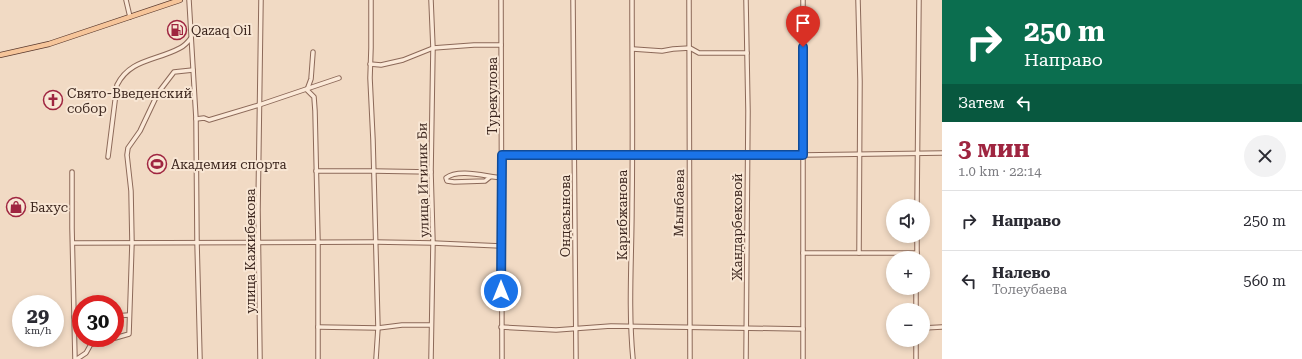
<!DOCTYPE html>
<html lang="ru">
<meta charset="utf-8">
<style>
body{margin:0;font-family:"Roboto Serif",serif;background:#f2f2f3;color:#2b2b33;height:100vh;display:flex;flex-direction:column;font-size:15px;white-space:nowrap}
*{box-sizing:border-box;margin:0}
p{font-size:13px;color:#7c7c81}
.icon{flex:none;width:22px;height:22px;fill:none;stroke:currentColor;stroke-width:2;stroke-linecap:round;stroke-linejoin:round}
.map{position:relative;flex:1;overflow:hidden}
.drawer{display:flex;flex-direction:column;background:#fff;width:360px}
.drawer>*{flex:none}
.top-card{background:#0b6e4f;color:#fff;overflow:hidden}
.fabs{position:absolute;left:886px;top:199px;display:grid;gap:8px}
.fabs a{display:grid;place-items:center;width:44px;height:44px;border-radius:50%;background:#fff;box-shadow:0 2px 6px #0003;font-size:20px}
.speed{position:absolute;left:12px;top:295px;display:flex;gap:8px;font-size:20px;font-weight:700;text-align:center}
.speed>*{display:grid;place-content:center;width:52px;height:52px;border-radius:50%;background:#fff;box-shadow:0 2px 6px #0003;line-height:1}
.speed small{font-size:10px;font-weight:400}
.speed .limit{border:6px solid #d22;background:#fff;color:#111}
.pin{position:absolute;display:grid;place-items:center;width:34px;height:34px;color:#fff;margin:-41px -17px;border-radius:50% 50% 50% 0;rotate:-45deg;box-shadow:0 0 4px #0007}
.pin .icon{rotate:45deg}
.me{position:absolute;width:44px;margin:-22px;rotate:0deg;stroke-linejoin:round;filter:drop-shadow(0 0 3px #0008)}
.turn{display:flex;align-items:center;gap:14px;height:84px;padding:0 16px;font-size:18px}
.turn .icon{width:52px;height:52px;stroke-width:2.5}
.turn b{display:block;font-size:28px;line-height:34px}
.then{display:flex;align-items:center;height:38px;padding:0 16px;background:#0003;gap:8px;font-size:15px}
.round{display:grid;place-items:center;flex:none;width:42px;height:42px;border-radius:21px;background:#f2f2f3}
.overview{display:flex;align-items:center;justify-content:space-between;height:68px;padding:0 16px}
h1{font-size:24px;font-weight:700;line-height:30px;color:#9f2540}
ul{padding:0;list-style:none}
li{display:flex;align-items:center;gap:12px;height:60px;padding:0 16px;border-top:1px solid #e1e1e2}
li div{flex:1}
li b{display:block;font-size:15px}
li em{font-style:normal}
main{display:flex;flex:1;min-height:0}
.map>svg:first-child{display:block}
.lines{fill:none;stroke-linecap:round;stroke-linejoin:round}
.minor-casing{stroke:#8c6959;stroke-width:5.5}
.major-casing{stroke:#5a392d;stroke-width:6}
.minor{stroke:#fbe9d8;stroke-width:3.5}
.major{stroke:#f6c59a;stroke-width:4.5}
.route-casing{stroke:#114b97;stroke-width:10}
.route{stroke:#1a73e8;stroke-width:7}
.labels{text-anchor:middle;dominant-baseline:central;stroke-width:4;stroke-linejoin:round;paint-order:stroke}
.poi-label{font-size:13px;fill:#3c261e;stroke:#f8e6d4;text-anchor:start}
.street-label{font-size:13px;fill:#3c261e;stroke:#f8e6d4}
</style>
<main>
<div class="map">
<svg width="942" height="359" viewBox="0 0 942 359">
<rect width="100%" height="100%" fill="#f1dac4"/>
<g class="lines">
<defs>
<g id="minor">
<path d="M126,0L130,17"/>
<path d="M189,0L196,119L197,242L200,359"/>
<path d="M371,0V48L370,78L373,140L378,328L376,359"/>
<path d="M501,0L502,359"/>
<path d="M573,0L576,359"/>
<path d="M632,0C632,68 633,136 632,204C632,256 628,307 633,359"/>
<path d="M689,0L690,359"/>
<path d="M746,0L748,111L746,359"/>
<path d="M858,0L860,81L859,253"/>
<path d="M633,49L662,51L673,49L690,48L699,53H747"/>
<path d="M313,52L311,79L307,90L314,97L315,111L318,242V359"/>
<path d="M370,64L381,65L403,60L433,48L474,45H501"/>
<path d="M196,119L204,118L209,120L259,105L339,78"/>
<path d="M502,155H803L942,153"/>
<path d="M108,157L117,85C130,59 156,61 180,48C184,46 188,42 191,38"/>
<path d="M316,171H374L431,172"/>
<path d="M72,172V228L75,359"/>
<path d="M490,177L485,181L454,182L447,181L446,178C459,168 487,177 502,178"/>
<path d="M917,206L919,0"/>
<path d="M73,243L375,242L433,243L501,246"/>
<path d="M803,253H917"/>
<path d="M917,258V236"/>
<path d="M916,310V288"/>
<path d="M115,316L129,315"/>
<path d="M74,317H81"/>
<path d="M318,327L378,328L402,325H431"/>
<path d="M501,327L556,330L611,326L803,329"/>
<path d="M923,328L942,327"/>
<path d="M115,338L129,334L132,243L131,191L127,155L128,148L140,131L158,93L174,72L193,70"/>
<path d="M916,340V359"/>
<path d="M77,359L86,353L91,344L113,338"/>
<path d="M260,359L258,210L261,0"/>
<path d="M431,359L433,243L431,172L433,48L431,0"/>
<path d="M803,359V0"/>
</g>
<path id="major" d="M0,55L49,44L180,0"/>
</defs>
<use href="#minor" class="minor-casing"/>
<use href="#major" class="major-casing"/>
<use href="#minor" class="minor"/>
<use href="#major" class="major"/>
</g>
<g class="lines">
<defs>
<path id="route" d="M501,291L502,155H803V47"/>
</defs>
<use href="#route" class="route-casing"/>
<use href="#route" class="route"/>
</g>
<defs>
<symbol id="fuel-ring" viewBox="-11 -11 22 22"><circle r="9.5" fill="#f8e6d4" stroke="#9f2540" stroke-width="1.5"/><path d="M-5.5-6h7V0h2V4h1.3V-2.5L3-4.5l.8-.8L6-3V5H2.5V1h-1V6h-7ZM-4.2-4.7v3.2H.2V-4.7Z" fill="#9f2540"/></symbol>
<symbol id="church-ring" viewBox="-11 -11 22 22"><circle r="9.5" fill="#f8e6d4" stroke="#9f2540" stroke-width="1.5"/><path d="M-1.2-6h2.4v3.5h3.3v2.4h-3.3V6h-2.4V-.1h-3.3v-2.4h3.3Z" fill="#9f2540"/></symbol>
<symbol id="stadium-ring" viewBox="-11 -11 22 22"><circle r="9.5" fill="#f8e6d4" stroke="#9f2540" stroke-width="1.5"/><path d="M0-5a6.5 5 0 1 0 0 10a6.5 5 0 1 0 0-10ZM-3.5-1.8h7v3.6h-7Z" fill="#9f2540"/></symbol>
<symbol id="shop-ring" viewBox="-11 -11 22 22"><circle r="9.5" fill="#f8e6d4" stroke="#9f2540" stroke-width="1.5"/><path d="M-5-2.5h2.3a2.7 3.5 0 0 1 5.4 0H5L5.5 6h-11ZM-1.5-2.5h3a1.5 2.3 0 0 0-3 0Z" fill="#9f2540"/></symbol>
</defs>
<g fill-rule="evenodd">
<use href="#fuel-ring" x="166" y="19" width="22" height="22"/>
<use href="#church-ring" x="42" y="89" width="22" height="22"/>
<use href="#stadium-ring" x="146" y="153" width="22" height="22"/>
<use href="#shop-ring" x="5" y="196" width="22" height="22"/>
</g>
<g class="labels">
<g class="poi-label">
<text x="191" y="30">Qazaq Oil</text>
<text x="67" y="93">Свято-Введенский<tspan x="67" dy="15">собор</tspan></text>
<text x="171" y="164">Академия спорта</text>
<text x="30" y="207">Бахус</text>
</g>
<g class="street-label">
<text transform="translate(492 96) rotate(-90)">Турекулова</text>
<text transform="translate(423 180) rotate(-91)">улица Игилик Би</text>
<text transform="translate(679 203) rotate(-89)">Мынбаева</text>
<text transform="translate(622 215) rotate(-90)">Карибжанова</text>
<text transform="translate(565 216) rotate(-90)">Ондасынова</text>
<text transform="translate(737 227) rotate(-90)">Жандарбековой</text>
<text transform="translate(250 251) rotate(-90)">улица Кажибекова</text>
</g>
</g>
</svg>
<div class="fabs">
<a><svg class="icon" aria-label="sound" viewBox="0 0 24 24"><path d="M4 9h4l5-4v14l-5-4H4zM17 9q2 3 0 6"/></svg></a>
<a>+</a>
<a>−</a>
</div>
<div class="speed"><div>29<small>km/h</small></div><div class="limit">30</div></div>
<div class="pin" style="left:803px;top:47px;background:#d93025"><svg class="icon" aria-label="arrive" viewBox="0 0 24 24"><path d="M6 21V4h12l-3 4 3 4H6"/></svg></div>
<svg class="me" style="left:501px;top:291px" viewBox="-20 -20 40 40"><circle r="17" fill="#1a73e8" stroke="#fff" stroke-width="3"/><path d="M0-11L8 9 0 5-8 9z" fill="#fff"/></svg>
</div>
<section class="drawer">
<div class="top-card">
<div class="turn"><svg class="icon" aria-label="right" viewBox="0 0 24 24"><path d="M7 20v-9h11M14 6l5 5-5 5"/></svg><div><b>250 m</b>Направо</div></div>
<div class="then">Затем<svg class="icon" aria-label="left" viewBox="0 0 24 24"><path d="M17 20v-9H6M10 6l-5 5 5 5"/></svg></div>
</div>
<div class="overview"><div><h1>3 мин</h1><p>1.0 km · 22:14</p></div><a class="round"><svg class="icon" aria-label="close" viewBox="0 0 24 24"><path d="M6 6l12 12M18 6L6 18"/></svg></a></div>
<ul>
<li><svg class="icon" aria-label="right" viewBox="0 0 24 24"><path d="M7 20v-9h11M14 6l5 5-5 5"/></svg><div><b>Направо</b></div><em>250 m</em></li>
<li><svg class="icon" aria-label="left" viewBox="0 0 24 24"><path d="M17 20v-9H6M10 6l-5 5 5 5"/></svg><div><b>Налево</b><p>Толеубаева</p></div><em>560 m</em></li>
</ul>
</section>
</main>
